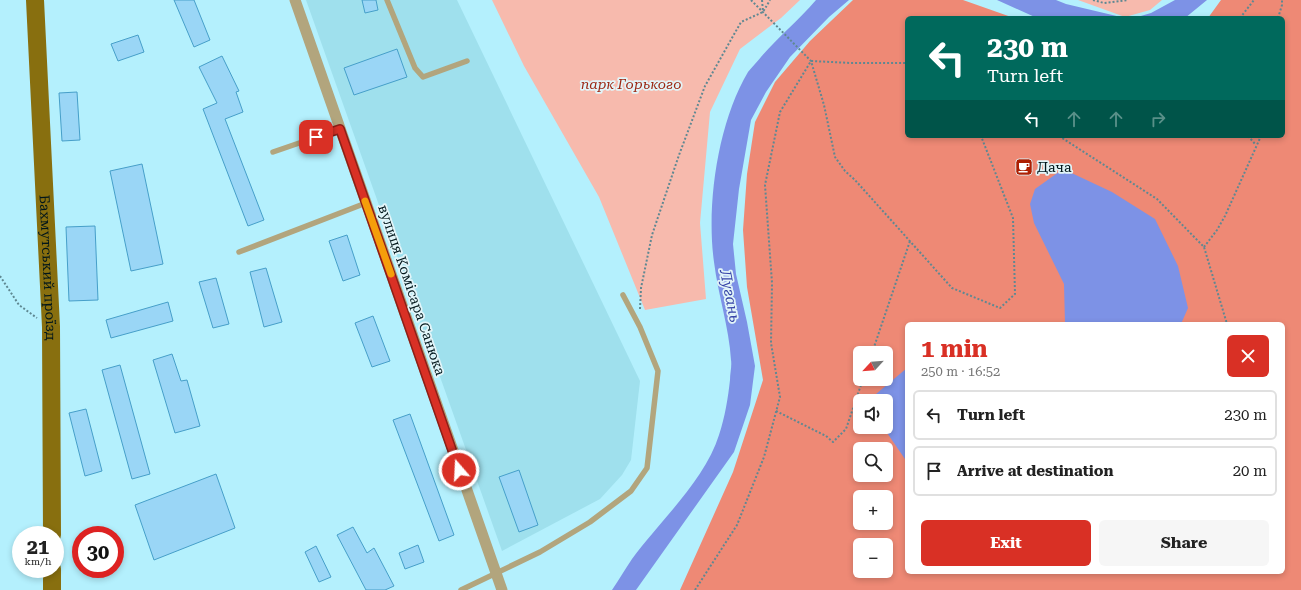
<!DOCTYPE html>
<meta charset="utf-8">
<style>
body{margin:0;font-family:"Roboto Serif",serif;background:#f6f6f6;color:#222;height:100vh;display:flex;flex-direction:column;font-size:15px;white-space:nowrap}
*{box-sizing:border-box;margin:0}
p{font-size:13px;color:#767676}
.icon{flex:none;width:22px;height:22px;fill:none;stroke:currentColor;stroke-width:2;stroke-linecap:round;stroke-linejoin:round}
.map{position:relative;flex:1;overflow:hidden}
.side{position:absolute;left:905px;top:322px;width:380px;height:252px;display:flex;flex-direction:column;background:#fff;border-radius:6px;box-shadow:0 2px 6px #0003}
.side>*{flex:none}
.banner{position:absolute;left:905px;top:16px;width:380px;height:122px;border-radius:6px;box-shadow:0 2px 6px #0003;background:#00695c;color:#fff;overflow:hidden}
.needle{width:26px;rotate:244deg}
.controls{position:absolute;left:853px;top:346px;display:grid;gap:8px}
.controls a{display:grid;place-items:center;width:40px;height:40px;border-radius:6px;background:#fff;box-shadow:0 2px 6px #0003;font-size:20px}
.speed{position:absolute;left:12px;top:526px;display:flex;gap:8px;font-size:20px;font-weight:700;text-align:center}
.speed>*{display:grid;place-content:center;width:52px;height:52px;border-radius:50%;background:#fff;box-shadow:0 2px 6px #0003;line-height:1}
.speed small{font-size:10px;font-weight:400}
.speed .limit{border:6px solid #d22;background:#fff;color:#111}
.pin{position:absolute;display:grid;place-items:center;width:34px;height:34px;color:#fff;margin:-17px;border-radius:8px;box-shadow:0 2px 6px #0006}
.me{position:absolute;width:44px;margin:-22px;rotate:341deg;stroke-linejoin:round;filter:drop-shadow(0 0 3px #0008)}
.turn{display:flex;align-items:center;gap:14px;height:84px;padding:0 16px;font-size:18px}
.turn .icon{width:52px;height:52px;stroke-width:2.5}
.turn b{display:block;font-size:28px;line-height:34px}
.lanes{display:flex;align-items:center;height:38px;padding:0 16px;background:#0003;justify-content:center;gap:20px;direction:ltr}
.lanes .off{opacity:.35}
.round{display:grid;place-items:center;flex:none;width:42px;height:42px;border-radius:6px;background:#f6f6f6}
.headline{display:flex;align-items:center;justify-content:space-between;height:68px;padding:0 16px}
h1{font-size:24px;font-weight:700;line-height:30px;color:#d93025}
.action{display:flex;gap:8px;margin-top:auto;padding:8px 16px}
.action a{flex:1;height:46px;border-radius:6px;background:#d93025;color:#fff;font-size:16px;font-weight:700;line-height:46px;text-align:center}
.action a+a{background:#f6f6f6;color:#222}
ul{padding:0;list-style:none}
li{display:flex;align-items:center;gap:12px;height:50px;margin:0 8px 6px;padding:0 8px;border:2px solid #e0e0e0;border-radius:6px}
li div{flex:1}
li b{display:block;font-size:15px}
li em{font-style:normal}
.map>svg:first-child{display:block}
.built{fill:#9fe0ed}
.green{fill:#f7baad}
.forest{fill:#ee8975;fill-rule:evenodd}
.water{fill:#7d92e6}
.building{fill:#9ad6f6;stroke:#469fc9}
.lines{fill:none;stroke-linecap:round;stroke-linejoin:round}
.path{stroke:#5f8892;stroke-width:2;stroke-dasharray:2 2;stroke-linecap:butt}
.service{stroke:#b2a57d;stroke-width:5.5}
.minor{stroke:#b2a57d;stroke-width:11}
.primary{stroke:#886f0f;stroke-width:18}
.route-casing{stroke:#8d1f18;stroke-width:10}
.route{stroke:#d93025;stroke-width:7}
.slow{stroke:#f59e0b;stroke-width:7}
.labels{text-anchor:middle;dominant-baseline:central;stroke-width:3.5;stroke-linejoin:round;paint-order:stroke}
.park-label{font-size:14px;font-style:italic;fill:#9c2712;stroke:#e2f5f9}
.poi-label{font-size:14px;fill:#01161b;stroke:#e2f5f9;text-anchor:start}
.street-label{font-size:14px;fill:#01161b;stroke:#e2f5f9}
.water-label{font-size:15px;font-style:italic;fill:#3845a8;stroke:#e2f5f9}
</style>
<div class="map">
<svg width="1301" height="590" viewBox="0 0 1301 590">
<rect width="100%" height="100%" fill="#b4f0fd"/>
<path class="built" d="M306,0H457L640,381L631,460L622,475L600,499L502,551Z"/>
<g class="green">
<path d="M492,0H800L781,18L740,49L710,112L700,223L706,299L645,310L599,197L524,66Z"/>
<path d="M1078,0H1162L1150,10L1125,17Z"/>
</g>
<path class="forest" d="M853,0H963L1014,18H907V136H1283V18H1208L1221,0H1301V590H680L733,472L763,380L747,287L743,230L747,174L755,122L775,82L810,41ZM907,324H1283V572H907ZM860,353H886V379H860ZM860,401H886V427H860ZM860,449H886V475H860ZM860,497H886V523H860ZM860,545H886V571H860Z"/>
<g class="water">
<path d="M816,0H849L829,17L790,57L766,92L751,120L739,189L733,244L736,274L747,322L755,366L750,405L734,452L636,590H612C619,580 625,569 632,559C660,521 705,480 719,435C725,417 728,398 730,380C730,373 732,366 731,360C729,327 718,295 714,262C706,205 718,122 748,72C752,67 757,62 761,57C778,37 799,20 816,0Z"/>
<path d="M997,0H1056L1066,4L1125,18H1037Z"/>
<path d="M1175,0H1207L1185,18H1134L1151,13Z"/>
<path d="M1063,169L1112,192L1155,219L1178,266L1188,308L1181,324H1065L1064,284L1034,223L1030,204L1035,189Z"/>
<path d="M907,368V462L883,427H886V401H875L876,394Z"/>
</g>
<g class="building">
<path d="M174,0H194L210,40L194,47Z"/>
<path d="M362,0H376L378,10L365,13Z"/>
<path d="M138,35L144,52L118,61L111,44Z"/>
<path d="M397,49L407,77L354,95L344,68Z"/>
<path d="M222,56L239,91L236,92L243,112L225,119L264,220L248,226L203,109L217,103L199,67Z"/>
<path d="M77,92L80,140L62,141L59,93Z"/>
<path d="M142,164L163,264L131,271L110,171Z"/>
<path d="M95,226L98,300L69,301L66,227Z"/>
<path d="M347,235L360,275L343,281L329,241Z"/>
<path d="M266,268L282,322L264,327L250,272Z"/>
<path d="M216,278L229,324L213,328L199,282Z"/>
<path d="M168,302L173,321L111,338L106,320Z"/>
<path d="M373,316L390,361L372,367L355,323Z"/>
<path d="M172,354L181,381L187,380L200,426L175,433L153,360Z"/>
<path d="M120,365L150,474L132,479L102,370Z"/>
<path d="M86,409L102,471L85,476L69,413Z"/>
<path d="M410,414L454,535L439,541L393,420Z"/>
<path d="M519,470L538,525L519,532L499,477Z"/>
<path d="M216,474L235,528L154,560L135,505Z"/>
<path d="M353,527L367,553L374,548L394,586L385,590H366L337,535Z"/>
<path d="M418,545L424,562L405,569L399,553Z"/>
<path d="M316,546L331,577L319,582L305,552Z"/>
</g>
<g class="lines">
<g class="path">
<path d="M751,0L811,61L824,105L835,157L845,171L855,180L952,288L1000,308L1015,294L1013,218L981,136"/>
<path d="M762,0L763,11"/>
<path d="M1093,0L1104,3L1128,0"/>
<path d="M1240,18L1254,0"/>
<path d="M1278,18L1282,5V0"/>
<path d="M1059,136L1157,199L1204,247L1227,324"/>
<path d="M1248,136L1256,145"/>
<path d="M1204,247L1217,230L1225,216L1261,136"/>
<path d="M0,276L19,305L37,318"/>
<path d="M640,309L641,288L652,235L679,155L705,86L741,22L763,12L770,0"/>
<path d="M872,353L910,241"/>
<path d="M776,411L826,436L833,442L846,429L863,379"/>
<path d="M695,590L737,525L764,457L780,397L771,343L772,283L765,185L780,112L811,61L851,63H907"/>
</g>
<g class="service">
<path d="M387,0L415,68L423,77L467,61"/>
<path d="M273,152L340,129"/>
<path d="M239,252L366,203"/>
<path d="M461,590L540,552L590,522L631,491L647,468L658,371L640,327L623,295"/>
</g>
<path class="minor" d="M295,0L502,590"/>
<g class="primary">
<path id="s1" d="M35,0L51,327L52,535"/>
<path d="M52,569V590"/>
</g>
</g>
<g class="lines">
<defs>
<path id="route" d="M316,137L340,129L459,470"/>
</defs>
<use href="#route" class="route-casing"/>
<use href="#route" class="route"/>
<path class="slow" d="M365,201L391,274"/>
</g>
<defs>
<symbol id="cafe-square" viewBox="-11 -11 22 22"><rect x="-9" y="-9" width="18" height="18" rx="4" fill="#ad1f02" stroke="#e2f5f9"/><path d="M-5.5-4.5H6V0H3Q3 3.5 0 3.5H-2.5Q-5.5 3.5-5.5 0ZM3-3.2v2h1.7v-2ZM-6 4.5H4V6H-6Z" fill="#fff"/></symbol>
</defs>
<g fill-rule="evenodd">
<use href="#cafe-square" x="1014" y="157" width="20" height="20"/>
</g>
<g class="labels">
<g class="park-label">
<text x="631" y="84">парк Горького</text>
</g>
<g class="poi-label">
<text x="1037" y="167">Дача</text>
</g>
<g class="street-label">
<text stroke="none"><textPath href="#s1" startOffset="268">Бахмутський проїзд</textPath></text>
<text transform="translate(412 290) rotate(71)">вулиця Комісара Санюка</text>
</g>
<g class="water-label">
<text transform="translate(730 296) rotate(79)">Лугань</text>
</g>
</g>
</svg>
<div class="controls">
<a><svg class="needle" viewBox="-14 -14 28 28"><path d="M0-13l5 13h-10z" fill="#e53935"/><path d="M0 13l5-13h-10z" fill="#767676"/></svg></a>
<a><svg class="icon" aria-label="sound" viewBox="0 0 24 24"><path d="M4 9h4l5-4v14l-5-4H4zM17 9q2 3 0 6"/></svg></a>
<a><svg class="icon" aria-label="search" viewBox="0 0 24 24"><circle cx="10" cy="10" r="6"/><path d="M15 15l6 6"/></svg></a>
<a>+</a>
<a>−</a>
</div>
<div class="speed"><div>21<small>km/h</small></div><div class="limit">30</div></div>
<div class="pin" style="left:316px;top:137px;background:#d93025"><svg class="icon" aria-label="arrive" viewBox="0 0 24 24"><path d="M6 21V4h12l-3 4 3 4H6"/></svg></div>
<svg class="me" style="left:459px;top:470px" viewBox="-20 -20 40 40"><circle r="17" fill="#d93025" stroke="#fff" stroke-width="3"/><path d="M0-11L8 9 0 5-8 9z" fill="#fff"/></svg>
<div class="banner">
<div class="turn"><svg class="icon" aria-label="left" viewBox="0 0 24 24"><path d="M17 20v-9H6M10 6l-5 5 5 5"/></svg><div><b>230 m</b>Turn left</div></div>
<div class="lanes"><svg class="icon" aria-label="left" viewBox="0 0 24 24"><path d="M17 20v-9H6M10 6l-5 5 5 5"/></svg><svg class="icon off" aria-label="ahead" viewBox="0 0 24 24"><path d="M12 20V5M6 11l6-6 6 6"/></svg><svg class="icon off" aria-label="ahead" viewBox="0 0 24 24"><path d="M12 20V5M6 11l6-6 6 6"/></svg><svg class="icon off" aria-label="right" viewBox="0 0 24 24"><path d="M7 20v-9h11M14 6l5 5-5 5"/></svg></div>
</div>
<section class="side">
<div class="headline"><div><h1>1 min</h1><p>250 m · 16:52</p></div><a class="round" style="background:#d93025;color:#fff"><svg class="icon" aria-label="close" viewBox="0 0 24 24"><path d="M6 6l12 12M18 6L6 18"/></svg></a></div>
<ul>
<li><svg class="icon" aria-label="left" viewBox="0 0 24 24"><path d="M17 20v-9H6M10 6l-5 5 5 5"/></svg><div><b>Turn left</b></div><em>230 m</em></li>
<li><svg class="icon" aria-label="arrive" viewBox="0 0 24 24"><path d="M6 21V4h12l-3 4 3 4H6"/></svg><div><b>Arrive at destination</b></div><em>20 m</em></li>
</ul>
<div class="action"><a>Exit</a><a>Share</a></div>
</section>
</div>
